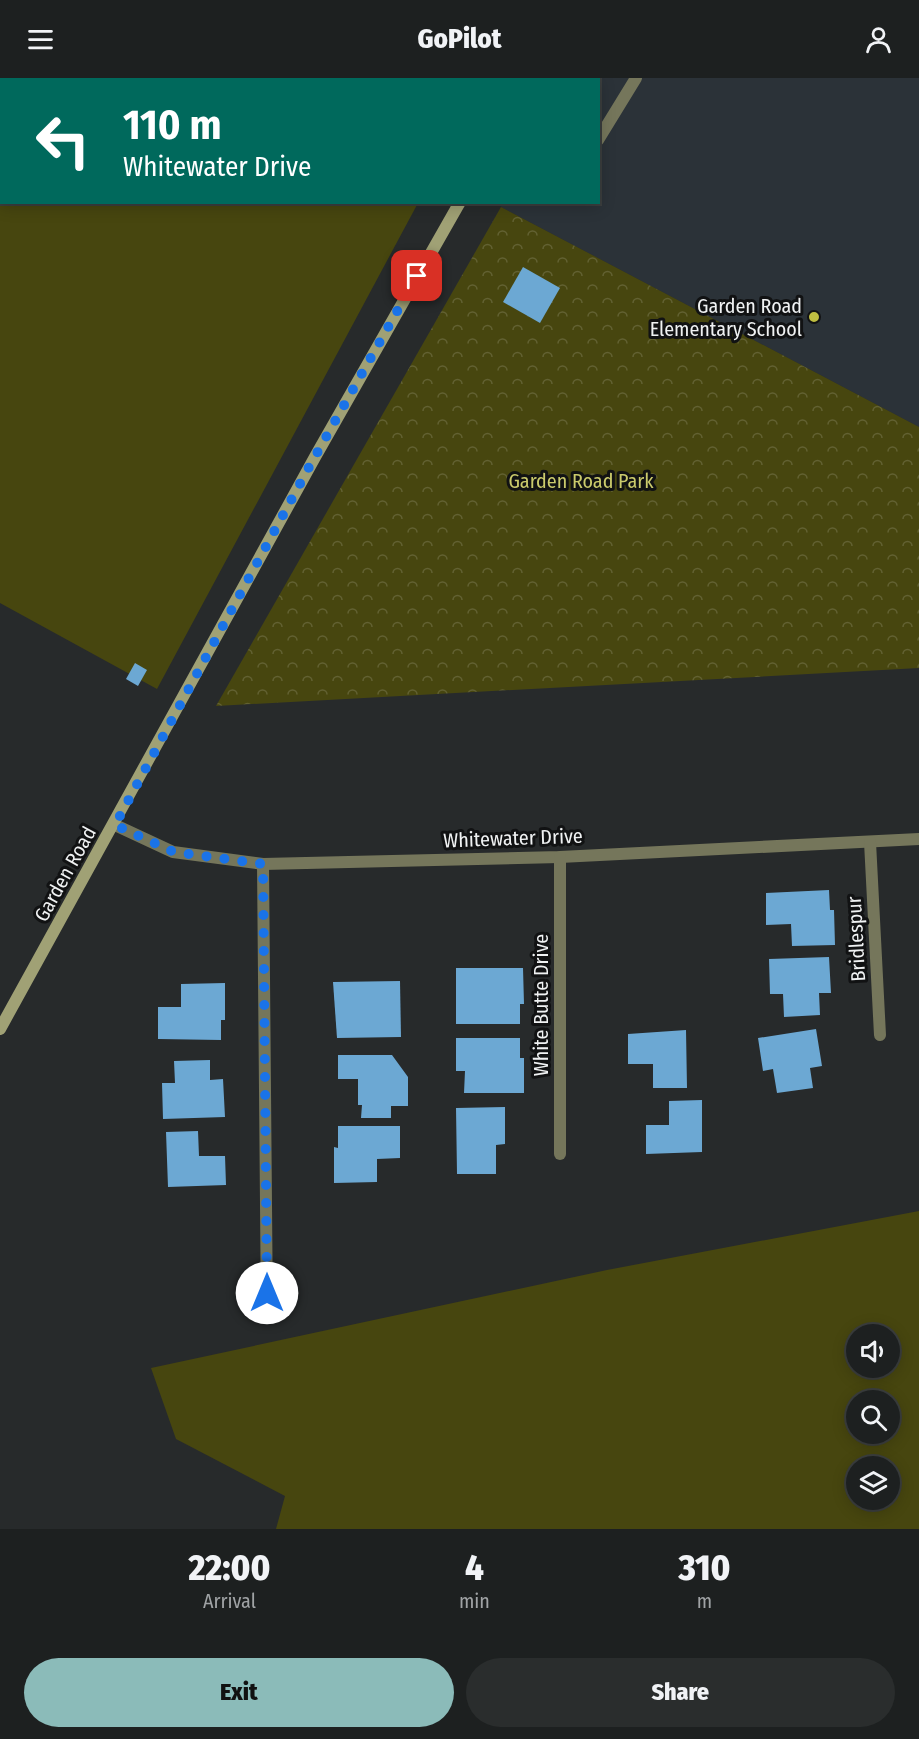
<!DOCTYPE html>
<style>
body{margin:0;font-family:"Fira Sans Condensed",sans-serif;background:#2a2d2d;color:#f1f3f6;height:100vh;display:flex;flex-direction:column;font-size:22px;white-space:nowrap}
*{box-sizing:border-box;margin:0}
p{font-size:20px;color:#a0a3a5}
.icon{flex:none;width:33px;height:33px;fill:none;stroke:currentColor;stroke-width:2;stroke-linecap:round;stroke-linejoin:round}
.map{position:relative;height:1451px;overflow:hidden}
.details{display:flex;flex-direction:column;background:#1d2020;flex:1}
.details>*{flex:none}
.hud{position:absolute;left:0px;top:0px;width:600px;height:126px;box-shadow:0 3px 15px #0003,0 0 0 2px #3b3e3e;background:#00695c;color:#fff;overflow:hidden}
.buttons{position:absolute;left:846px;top:1246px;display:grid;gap:12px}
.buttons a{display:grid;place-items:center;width:54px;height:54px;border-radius:50%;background:#1d2020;box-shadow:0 3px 15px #0003,0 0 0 2px #3b3e3e;font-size:30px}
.pin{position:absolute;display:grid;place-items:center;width:51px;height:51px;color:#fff;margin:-26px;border-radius:12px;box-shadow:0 3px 9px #0006}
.me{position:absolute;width:66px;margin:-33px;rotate:0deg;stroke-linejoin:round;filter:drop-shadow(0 0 4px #0008)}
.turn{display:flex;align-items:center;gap:21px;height:126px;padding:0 24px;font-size:27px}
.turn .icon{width:78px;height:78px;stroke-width:2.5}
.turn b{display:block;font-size:42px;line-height:51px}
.eta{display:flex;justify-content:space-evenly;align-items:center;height:102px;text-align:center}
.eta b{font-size:36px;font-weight:800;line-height:42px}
.button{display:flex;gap:12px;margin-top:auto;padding:12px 24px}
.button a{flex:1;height:69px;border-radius:36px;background:#8bbbb9;color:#111;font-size:24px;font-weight:800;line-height:69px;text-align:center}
.button a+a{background:#2a2d2d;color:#f1f3f6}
header{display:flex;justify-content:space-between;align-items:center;height:78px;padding:0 24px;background:#1d2020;font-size:27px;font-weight:800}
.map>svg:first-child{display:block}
.built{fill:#2b3238}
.green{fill:#47460f;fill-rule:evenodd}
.park{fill:url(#park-crowns)}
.building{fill:#6ca8d3}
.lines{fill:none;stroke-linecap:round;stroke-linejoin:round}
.lane{stroke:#75765b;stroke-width:12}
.street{stroke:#75765b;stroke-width:12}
.secondary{stroke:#a0a175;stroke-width:12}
.route{stroke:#1a73e8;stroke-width:10;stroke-dasharray:0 18}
.poi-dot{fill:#bfbe41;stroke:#111213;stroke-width:2}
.labels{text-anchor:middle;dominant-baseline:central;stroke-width:6;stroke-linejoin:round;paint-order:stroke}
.poi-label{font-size:20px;fill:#f0f2f3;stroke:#111213;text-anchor:end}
.park-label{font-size:20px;fill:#cbcb6c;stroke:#111213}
.street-label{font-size:20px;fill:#f0f2f3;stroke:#111213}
</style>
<header><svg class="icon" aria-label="menu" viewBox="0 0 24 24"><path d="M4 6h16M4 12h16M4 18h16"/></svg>GoPilot<svg class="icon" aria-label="person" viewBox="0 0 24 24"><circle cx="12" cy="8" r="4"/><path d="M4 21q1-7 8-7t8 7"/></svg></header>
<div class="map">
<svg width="919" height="1451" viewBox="0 0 919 1451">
<defs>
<pattern id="park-crowns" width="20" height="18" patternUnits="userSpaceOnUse" patternTransform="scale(1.5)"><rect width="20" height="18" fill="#47460f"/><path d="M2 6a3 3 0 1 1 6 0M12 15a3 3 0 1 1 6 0" fill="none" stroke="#626132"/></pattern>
</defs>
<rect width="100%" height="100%" fill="#272a2b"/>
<path class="built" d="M574,0H919V349L501,129L503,124H598V2Z"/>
<g class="green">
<path d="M0,0H381L2,2V124L418,125L157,611L0,525Z"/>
<path d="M919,1133V1451H276L285,1418L176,1361L151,1290L607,1192ZM856,1257H890V1290H856ZM856,1323H890V1356H856ZM856,1389H890V1422H856Z"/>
</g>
<path class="park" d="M501,129L919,349V590L216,628Z"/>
<g class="building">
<path d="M523,189L560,210L540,245L503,224Z"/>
<path d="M135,585L147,592L138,608L126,601Z"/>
<path d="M829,812L830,832H834L835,867L792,868L791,846L766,847V815Z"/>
<path d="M829,879L831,915H819L820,937L784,939L783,916H770L769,881Z"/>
<path d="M456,890H523L524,926H520V946H456Z"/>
<path d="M400,903L401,959L337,960L333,904Z"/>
<path d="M225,905V942H221V962L158,961V929H181V906Z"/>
<path d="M816,951L822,988L810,990L813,1010L777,1015L773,991L763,993L758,960Z"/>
<path d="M686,952L687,1010H653V986H628V956Z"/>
<path d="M456,960H520V980H524V1015H464L465,993H456Z"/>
<path d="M338,977H392L408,999V1028H391V1040H361L362,1027H358V1001H338Z"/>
<path d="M210,982V1002L223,1001L225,1039L163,1041L162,1005H175L174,983Z"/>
<path d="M702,1022V1074L646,1076V1047H669V1023Z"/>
<path d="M505,1029V1066L496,1067V1096H457L456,1030Z"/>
<path d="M338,1048H400V1080L377,1081V1104L334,1105V1069L338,1070Z"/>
<path d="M198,1053L199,1078H225L226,1107L168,1109L166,1054Z"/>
</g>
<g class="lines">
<path class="lane" d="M598,62L636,0"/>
<g class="street">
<path d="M115,747L173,774L263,786L560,779L919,761"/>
<path d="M870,764L880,957"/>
<path d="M560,779V1076"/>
<path d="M263,786L267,1239"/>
</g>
<g class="secondary">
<path d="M530,2L531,0"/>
<path d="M0,951L315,379L460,124"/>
</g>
</g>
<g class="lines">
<path class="route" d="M267,1215L263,786L174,774L115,747L308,391L417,198"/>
</g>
<circle class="poi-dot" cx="814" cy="239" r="6"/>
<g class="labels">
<g class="poi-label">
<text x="802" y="228">Garden Road<tspan x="802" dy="23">Elementary School</tspan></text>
</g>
<g class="park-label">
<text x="581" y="403">Garden Road Park</text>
</g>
<g class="street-label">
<text transform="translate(513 760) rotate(-2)">Whitewater Drive</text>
<text transform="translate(65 796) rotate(-61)">Garden Road</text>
<text transform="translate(856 861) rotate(-93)">Bridlespur</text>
<text transform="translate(541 927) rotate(-90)">White Butte Drive</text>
</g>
</g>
</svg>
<div class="buttons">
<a><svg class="icon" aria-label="sound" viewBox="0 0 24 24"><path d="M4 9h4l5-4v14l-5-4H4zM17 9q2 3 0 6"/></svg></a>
<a><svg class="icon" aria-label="search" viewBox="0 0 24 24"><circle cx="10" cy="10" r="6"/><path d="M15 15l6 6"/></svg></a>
<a><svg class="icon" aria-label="layers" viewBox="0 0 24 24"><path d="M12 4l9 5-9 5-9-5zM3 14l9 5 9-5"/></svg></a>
</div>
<div class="pin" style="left:417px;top:198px;background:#d93025"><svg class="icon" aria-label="arrive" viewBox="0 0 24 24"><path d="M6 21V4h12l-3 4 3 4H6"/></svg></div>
<svg class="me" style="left:267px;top:1215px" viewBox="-20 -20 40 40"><circle r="19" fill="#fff"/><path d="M0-13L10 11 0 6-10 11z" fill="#1a73e8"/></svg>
<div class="hud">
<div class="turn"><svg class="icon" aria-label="left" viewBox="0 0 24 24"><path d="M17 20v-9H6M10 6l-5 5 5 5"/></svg><div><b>110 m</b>Whitewater Drive</div></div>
</div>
</div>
<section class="details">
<div class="eta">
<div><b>22:00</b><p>Arrival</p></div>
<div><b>4</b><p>min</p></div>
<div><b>310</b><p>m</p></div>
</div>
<div class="button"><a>Exit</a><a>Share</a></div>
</section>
